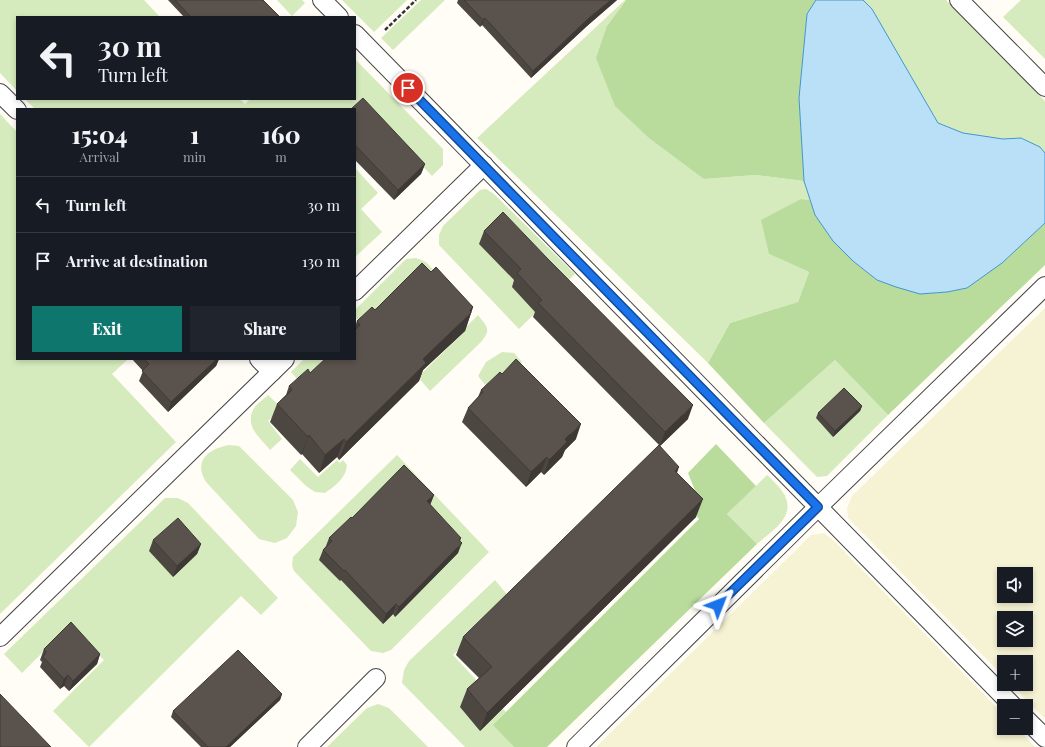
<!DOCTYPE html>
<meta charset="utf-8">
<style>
body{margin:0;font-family:"Playfair Display",serif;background:#20242c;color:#f1f3f6;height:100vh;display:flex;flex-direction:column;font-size:15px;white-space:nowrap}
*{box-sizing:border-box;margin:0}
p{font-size:13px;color:#9ea1a6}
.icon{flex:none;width:22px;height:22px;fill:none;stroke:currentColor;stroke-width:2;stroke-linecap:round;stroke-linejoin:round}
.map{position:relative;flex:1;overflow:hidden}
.sheet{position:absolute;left:16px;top:108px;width:340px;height:252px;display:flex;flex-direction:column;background:#171b24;border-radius:0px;box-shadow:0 2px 6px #0003}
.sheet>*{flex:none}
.guide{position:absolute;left:16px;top:16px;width:340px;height:84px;border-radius:0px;box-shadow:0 2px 6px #0003;background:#171b24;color:#f1f3f6;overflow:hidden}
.fabs{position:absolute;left:997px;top:567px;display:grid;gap:8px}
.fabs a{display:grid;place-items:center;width:36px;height:36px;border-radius:0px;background:#171b24;box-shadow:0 2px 6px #0003;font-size:20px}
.pin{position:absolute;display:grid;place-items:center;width:34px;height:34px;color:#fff;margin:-17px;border:2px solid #fff;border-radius:50%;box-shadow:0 1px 4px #0007}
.me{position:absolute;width:44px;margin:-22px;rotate:45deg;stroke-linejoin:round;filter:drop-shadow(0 0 3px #0008)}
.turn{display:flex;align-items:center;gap:14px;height:84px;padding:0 16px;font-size:18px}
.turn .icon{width:52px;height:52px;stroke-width:2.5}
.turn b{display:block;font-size:28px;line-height:34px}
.eta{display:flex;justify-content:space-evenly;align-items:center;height:68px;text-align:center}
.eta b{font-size:24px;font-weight:800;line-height:28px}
.button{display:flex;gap:8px;margin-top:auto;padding:8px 16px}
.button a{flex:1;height:46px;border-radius:0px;background:#0f766e;color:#fff;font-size:16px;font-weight:800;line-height:46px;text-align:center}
.button a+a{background:#20242c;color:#f1f3f6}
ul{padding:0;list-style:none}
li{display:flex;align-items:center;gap:12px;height:56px;padding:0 16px;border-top:1px solid #363941}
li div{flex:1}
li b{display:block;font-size:15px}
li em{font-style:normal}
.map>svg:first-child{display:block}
.farmland{fill:#f6f3d4;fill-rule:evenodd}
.green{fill:#d5ebbd}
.forest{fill:#b9dc9c}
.water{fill:#b9e0f7;stroke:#3f96cf}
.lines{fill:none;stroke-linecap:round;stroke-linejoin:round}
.lane-casing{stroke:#444;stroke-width:20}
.path{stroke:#333;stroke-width:2.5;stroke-dasharray:4 2;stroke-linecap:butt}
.lane{stroke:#fff;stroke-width:18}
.wall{fill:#4d4742}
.shaded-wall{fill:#3f3936}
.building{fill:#5a524d;stroke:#3f3936}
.route-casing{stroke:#114b97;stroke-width:10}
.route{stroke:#1a73e8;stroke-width:7}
</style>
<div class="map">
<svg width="1045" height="747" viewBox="0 0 1045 747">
<rect width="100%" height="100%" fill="#fffdf5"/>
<g class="farmland">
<path d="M1045,308V719L1011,684H1026V662H1004V677L848,518L847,508L852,496ZM1004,574H1026V596H1004ZM1004,618H1026V640H1004Z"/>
<path d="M824,533L832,539L1004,715V728H1017L1035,747H596L811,535Z"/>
</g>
<g class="green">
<path d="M0,0H144L160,17H17V91L0,73Z"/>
<path d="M277,0H302L305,3L292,16Z"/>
<path d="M342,0H407L374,32Z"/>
<path d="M421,0H445L393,50L381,38Z"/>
<path d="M625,0H626L607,26L704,179L755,175L804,181L810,200L801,199L769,254L809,272L798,302L730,323L708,363L477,138Z"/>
<path d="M863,0H946L1045,101V153L1040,147L1022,138L1003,139L963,133L938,123L872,9Z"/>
<path d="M1021,0H1045V59L1003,17Z"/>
<path d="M355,59L443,149V165L432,176L361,101L353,109H35L25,99H240L245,104L250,99H355Z"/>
<path d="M0,114L17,132V359H128L112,374L176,442L0,614Z"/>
<path d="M355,168L378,193L361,209L382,232L355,257Z"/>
<path d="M486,189L494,194L575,274L519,329L439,245V235L443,226L480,190Z"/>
<path d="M416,258L426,262L437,274L362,325L355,316V310L406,259Z"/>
<path d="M478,315C487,327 492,329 481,342L430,391L418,377L465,331L464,329Z"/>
<path d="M502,352L514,353L522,362L513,372L487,387L478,376L486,362Z"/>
<path d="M304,359H332L303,386L291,372Z"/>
<path d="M835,360L888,415L827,476L817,477L764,423Z"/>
<path d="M268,395L282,408L268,421L282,439L270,450C260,438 245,427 253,410C256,404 264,399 268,395Z"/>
<path d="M229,445L239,446L293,500L298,512L296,526L287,538L275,543L259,539L206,482C193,461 208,449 229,445Z"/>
<path d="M397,455L489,552L391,650L383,653L371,651L294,571L292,565L293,557Z"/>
<path d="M300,459L318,477L337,460L340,463L343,460L347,465C346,478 335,486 325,493L315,492L306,486L290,470Z"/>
<path d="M767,475C772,480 778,485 782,491C799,515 773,530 757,544L727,514Z"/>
<path d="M165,498H178L188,503L278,598L261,615L241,596L89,747L53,711L104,660L69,626L22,673L4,654Z"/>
<path d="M495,580L510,598L453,655L506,712L494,725L514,747H465L402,683L404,670L409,661Z"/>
<path d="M378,704L389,708L428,747H327L367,708Z"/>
</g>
<g class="forest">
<path d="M626,0H816L807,14L799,98L804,181L755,175L704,179L649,138L615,106L596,58L607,26Z"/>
<path d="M801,199L810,200L815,215L833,241L853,261L877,280L920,294L947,292L967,288L1002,263L1045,223V265L888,415L835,360L764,423L708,363L730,323L798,302L809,272L769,254L761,220Z"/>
<path d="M716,444L756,486L727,514L757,544L547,747H514L493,725L699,519L687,505L696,493L688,473Z"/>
</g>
<path class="water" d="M816,0H863L872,9L938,123L963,133L1003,139L1021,138L1040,147L1045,153V223L1002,263L967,288L947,292L920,294L896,287L877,280L853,261L833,241L815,215L804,181L799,98L807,14Z"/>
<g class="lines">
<defs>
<g id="lane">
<path d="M322,0L339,17"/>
<path d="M959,0L1045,87"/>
<path d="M355,34L1013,706"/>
<path d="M0,93L17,110"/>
<path d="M355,291L484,165"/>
<path d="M259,359L272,372"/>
<path d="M0,637L285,359"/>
<path d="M1026,719L1045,738"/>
<path d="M307,747L376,678"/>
<path d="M576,747L818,507L1045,286"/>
</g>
</defs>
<use href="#lane" class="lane-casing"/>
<path class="path" d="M385,30L416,0"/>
<use href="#lane" class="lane"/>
</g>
<g class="wall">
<path d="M168,0H263L280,17H184Z"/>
<path d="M458,0H617L587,26L531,78L482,25L480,27L457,3Z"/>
<path d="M355,109L425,164L421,174L394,200L355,160Z"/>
<path d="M484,231L688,419L660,446L533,317L535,312L512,287L514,280L479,244Z"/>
<path d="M431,272L473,307L465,331L423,370L419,381L339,460L337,457L319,473L302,454L301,455L270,422L277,404L286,395L289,386L310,373L355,359V327L357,321Z"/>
<path d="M132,359H219L216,366L168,412L139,381L143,371Z"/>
<path d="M502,374L576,439L565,450L562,457L544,475L541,472L526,487L462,422L468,408L478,397L481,390Z"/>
<path d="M862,406L860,411L833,437L816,418L818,413Z"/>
<path d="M677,473L696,517L480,731L460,707L467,689L479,678L456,655L463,637Z"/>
<path d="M434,495L430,505L460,541L458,553L395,617L393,614L383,624L341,580L340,581L319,560L323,550L326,546L329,538L352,518Z"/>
<path d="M153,540L201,544L197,554L173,577L149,551Z"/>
<path d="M44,649L100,654L97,664L69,691L64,686L60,689L40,667L42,662L40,660Z"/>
<path d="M282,694L280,700L230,747H201L171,717L173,711Z"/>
</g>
<g class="shaded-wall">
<path d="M611,0H617L587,26L531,78L533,71L589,18Z"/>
<path d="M485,18L482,25L480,27L483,20Z"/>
<path d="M425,164L421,174L394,200L398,190Z"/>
<path d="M473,307L465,331L423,370L419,381L339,460L346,442L423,359Z"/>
<path d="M217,359H219L216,366L168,412L171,402Z"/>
<path d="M693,405L688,419L660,446L665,432Z"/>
<path d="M862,406L860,411L833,437L835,431Z"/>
<path d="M581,424L576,439L565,450L562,457L544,475L549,460L565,439Z"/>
<path d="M309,435L302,454L301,455L308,437Z"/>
<path d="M344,439L337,457L319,473L325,455Z"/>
<path d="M547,457L541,472L526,487L531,472Z"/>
<path d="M679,467L673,485L675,471Z"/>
<path d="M434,495L430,505L427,501Z"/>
<path d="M703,499L696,517L480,731L487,713Z"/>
<path d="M461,538L458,548L462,543L458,553L395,617L399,607Z"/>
<path d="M201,544L197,554L173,577L177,566Z"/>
<path d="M396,604L393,614L383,624L386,614Z"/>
<path d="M100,654L97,664L69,691L73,681Z"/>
<path d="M68,675L64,686L60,689L64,679Z"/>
<path d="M282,694L280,700L230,747H226Z"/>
</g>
<g class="building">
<path d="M175,0H263L280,17H191Z"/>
<path d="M464,0H611L589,18L533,71L485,18L483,20Z"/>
<path d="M363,98L425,164L398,190L355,145V109H351Z"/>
<path d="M503,212L548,259L693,405L665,432L538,303L542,300L517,273L521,269L484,231Z"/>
<path d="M422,263L431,272L436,267L473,307L470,310L471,313L423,359L426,363L346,442L344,439L325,455L309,435L308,437L277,404L292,390L289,386L308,369L310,373L325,359H355V330L360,325L357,321L372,307L375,310Z"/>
<path d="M144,359H217L171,402L142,371L149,364Z"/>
<path d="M516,359L581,424L565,439L567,442L549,460L547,457L531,472L468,408L483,392L481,390L500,372L502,374Z"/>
<path d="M844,388L862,406L835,431L818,413Z"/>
<path d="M659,445L679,467L675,471L703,499L487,713L467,689L492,667L463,637Z"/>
<path d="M404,465L434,495L427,501L461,538L459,540L462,543L399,607L396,604L386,614L345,570L344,571L323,550L332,541L329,538L351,517L352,518Z"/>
<path d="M178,518L201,544L177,566L153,540Z"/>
<path d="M71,622L100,654L73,681L68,675L64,679L43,657L46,652L44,649Z"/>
<path d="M238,650L282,694L226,747H208L173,711Z"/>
<path d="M0,694L51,747H0Z"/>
</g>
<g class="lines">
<defs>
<path id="route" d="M408,88L818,507L718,605"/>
</defs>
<use href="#route" class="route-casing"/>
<use href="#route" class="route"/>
</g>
</svg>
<div class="fabs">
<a><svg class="icon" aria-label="sound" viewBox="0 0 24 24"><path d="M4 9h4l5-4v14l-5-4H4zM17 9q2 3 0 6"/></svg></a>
<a><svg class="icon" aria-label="layers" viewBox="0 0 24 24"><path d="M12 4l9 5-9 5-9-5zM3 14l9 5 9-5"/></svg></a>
<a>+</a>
<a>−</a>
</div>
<div class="pin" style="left:408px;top:88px;background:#d93025"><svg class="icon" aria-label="arrive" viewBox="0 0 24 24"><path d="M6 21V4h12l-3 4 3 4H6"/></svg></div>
<svg class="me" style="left:718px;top:605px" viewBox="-20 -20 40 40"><path d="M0-17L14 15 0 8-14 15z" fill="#1a73e8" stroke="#fff" stroke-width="4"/></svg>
<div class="guide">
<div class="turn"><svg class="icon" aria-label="left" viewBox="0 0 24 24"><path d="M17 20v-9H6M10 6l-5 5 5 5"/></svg><div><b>30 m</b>Turn left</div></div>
</div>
<section class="sheet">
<div class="eta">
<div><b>15:04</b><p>Arrival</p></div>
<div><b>1</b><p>min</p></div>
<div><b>160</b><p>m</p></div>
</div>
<ul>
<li><svg class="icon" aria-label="left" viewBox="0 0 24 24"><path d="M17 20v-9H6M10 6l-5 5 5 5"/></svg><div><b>Turn left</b></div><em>30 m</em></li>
<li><svg class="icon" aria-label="arrive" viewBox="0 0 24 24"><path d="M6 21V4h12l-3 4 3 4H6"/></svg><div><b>Arrive at destination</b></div><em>130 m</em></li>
</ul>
<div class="button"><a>Exit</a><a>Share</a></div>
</section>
</div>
